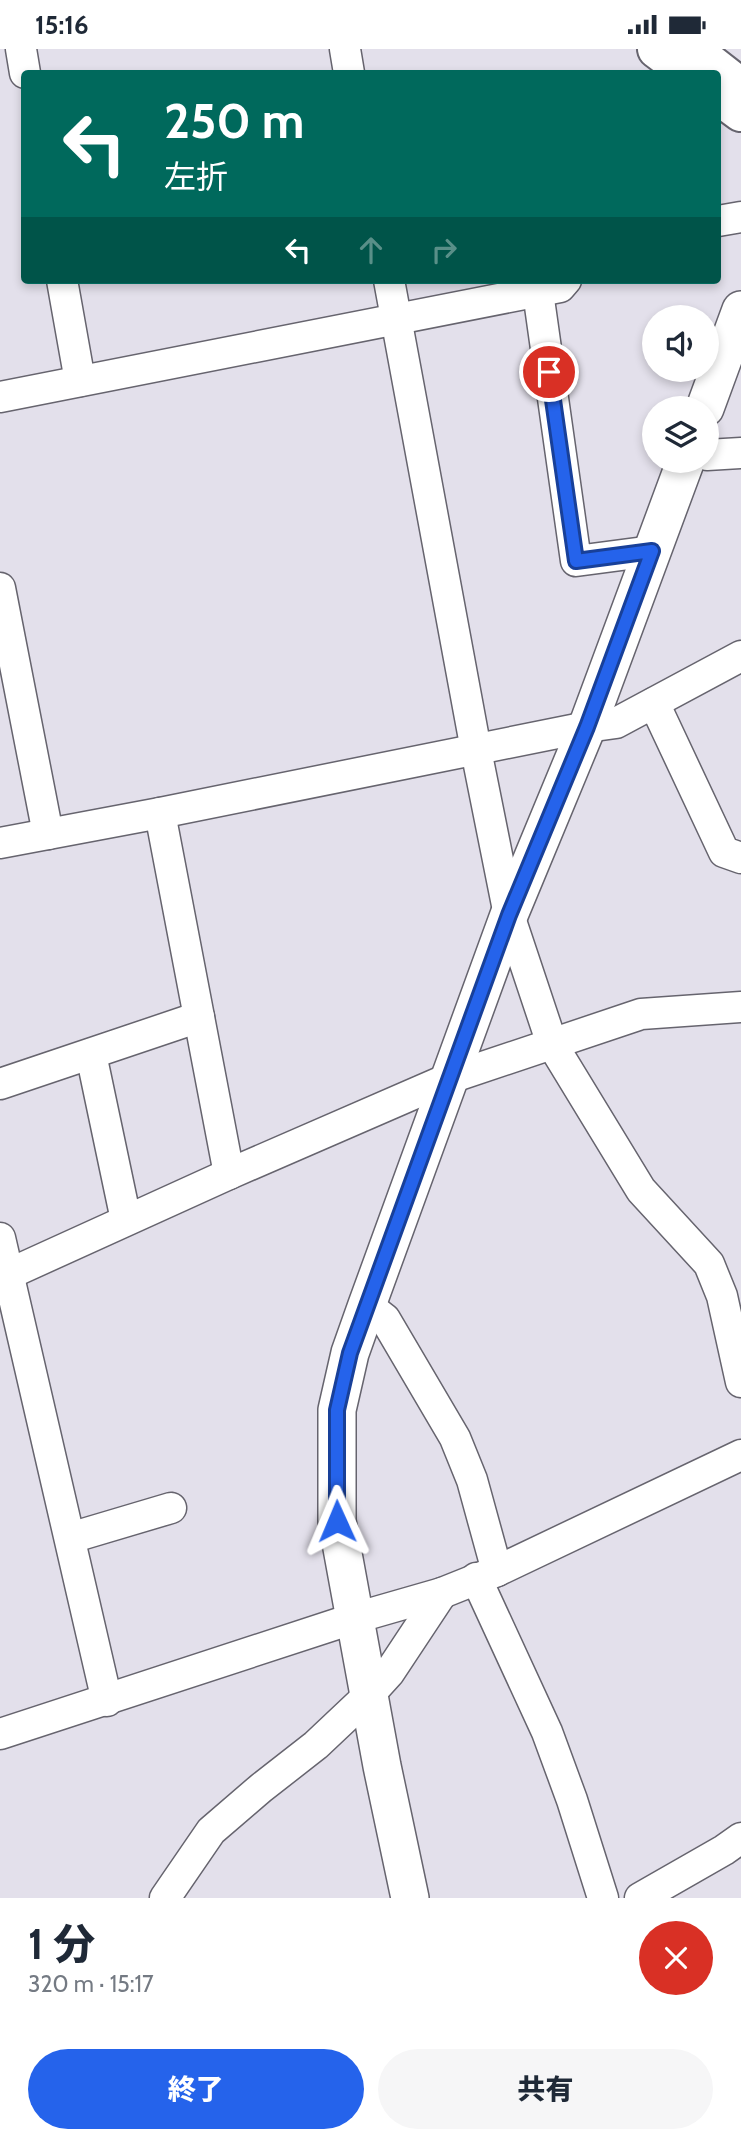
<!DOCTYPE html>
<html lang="ja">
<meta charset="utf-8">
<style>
body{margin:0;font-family:Cabin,"Noto Sans JP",sans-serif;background:#f6f6f7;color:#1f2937;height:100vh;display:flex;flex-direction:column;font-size:26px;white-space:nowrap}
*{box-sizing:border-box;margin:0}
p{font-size:23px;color:#747a83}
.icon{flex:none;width:38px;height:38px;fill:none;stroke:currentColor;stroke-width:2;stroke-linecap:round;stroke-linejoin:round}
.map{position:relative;height:1849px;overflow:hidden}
.side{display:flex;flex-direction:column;background:#fff;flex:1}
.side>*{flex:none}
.guide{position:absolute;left:21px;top:21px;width:700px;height:214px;border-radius:7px;box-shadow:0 4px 10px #0003;background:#00695c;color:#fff;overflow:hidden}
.controls{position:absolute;left:642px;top:256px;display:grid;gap:14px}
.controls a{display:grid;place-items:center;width:77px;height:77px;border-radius:50%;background:#fff;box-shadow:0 4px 10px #0003;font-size:35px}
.pin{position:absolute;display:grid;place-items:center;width:60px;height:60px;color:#fff;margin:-30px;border:4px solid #fff;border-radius:50%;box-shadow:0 2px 7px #0007}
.me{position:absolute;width:77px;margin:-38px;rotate:359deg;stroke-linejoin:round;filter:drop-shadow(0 0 5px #0008)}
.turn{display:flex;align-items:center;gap:24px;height:147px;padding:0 28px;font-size:32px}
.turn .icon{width:91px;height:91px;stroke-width:2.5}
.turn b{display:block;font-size:49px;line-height:60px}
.lanes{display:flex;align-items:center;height:66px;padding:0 28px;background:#0003;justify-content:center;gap:35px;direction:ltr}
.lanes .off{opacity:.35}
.round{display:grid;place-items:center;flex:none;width:74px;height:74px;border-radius:37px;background:#f6f6f7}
.headline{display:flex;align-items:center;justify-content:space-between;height:119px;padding:0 28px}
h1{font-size:42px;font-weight:800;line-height:52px}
.cta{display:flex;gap:14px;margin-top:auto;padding:14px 28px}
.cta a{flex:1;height:80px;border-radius:42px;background:#2563eb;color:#fff;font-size:28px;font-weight:800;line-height:80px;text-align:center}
.cta a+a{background:#f6f6f7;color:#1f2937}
.status{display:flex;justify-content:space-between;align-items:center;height:49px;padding:0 35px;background:#fff;direction:ltr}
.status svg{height:19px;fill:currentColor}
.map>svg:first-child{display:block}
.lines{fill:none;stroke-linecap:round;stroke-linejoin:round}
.minor-casing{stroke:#66646e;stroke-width:33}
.tertiary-casing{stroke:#66646e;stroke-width:40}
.secondary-casing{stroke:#66646e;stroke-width:42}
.motorway-casing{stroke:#66646e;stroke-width:42}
.minor{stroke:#fff;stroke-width:30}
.tertiary{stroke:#fff;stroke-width:37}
.secondary{stroke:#fff;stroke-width:38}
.motorway{stroke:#fff;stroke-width:38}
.route-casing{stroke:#184099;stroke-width:18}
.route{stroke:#2563eb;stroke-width:12}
</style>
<div class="status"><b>15:16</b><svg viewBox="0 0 49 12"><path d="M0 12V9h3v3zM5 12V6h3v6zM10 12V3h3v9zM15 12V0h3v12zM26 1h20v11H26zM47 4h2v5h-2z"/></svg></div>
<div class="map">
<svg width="741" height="1849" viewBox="0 0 741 1849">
<rect width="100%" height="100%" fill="#e3e0eb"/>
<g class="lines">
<defs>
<g id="minor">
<path d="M21,0L25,24"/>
<path d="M345,0L349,24"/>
<path d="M718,172L741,168"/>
<path d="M62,231L80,332"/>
<path d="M389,231L476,701L509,866L552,995L641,1141L709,1215L722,1247L741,1333"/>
<path d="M538,243L576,512L652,502"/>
<path d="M0,348L560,238L566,231"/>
<path d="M707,406L741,404"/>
<path d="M0,539L48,785"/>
<path d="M654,654L724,803L741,809"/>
<path d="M160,764L229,1125"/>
<path d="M0,794L160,764L587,678L616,674L741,607"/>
<path d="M91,1005L126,1171"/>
<path d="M0,1035L199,968"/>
<path d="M0,1189L107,1652"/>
<path d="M0,1229L229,1125L450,1029L641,965L741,958"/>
<path d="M367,1256L385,1270L455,1389L472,1431L497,1522"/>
<path d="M70,1489L171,1459"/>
<path d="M476,1529L547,1683L572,1751L603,1849"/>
<path d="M0,1685L355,1569L442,1544L497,1522L741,1406"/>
<path d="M165,1849L211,1782L261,1739L316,1696L369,1646L389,1624L442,1544"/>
<path d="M640,1849L724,1801L741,1789"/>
</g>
<g id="tertiary">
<path d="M705,359L741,261"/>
<path d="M410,1849L382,1717L337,1472V1361L350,1304L367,1256L509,866L587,678L686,411"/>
</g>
<g id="secondary">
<path d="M657,0L689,24"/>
<path d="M718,46L741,63"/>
</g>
<path id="motorway" d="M691,0L741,39"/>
</defs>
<use href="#minor" class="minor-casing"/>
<use href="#tertiary" class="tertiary-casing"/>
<use href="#secondary" class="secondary-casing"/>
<use href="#motorway" class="motorway-casing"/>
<use href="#minor" class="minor"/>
<use href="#tertiary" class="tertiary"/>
<use href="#secondary" class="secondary"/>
<use href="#motorway" class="motorway"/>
</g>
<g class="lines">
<defs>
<path id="route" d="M337,1472V1361L350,1304L509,866L587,678L652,502L576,512L549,323"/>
</defs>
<use href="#route" class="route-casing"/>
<use href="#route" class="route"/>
</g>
</svg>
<div class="controls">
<a><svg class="icon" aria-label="sound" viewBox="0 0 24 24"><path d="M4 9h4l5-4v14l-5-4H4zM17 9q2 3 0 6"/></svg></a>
<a><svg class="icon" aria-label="layers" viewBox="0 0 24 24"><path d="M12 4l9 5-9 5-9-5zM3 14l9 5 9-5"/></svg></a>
</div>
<div class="pin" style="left:549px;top:323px;background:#d93025"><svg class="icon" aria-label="arrive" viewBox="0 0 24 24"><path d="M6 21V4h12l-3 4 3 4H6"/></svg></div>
<svg class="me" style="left:337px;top:1472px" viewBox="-20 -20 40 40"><path d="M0-17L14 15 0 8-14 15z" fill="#2563eb" stroke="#fff" stroke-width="4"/></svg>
<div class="guide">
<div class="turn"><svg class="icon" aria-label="left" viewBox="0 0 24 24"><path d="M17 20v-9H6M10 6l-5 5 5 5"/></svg><div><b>250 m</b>左折</div></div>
<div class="lanes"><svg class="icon" aria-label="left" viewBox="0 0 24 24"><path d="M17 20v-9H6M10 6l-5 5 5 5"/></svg><svg class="icon off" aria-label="ahead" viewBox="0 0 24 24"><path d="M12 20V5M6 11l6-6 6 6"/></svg><svg class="icon off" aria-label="right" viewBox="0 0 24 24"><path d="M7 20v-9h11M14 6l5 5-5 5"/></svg></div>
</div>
</div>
<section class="side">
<div class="headline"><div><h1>1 分</h1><p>320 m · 15:17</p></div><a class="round" style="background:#d93025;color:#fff"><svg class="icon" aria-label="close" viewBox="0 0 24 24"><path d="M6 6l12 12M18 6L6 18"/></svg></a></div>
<div class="cta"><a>終了</a><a>共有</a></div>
</section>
